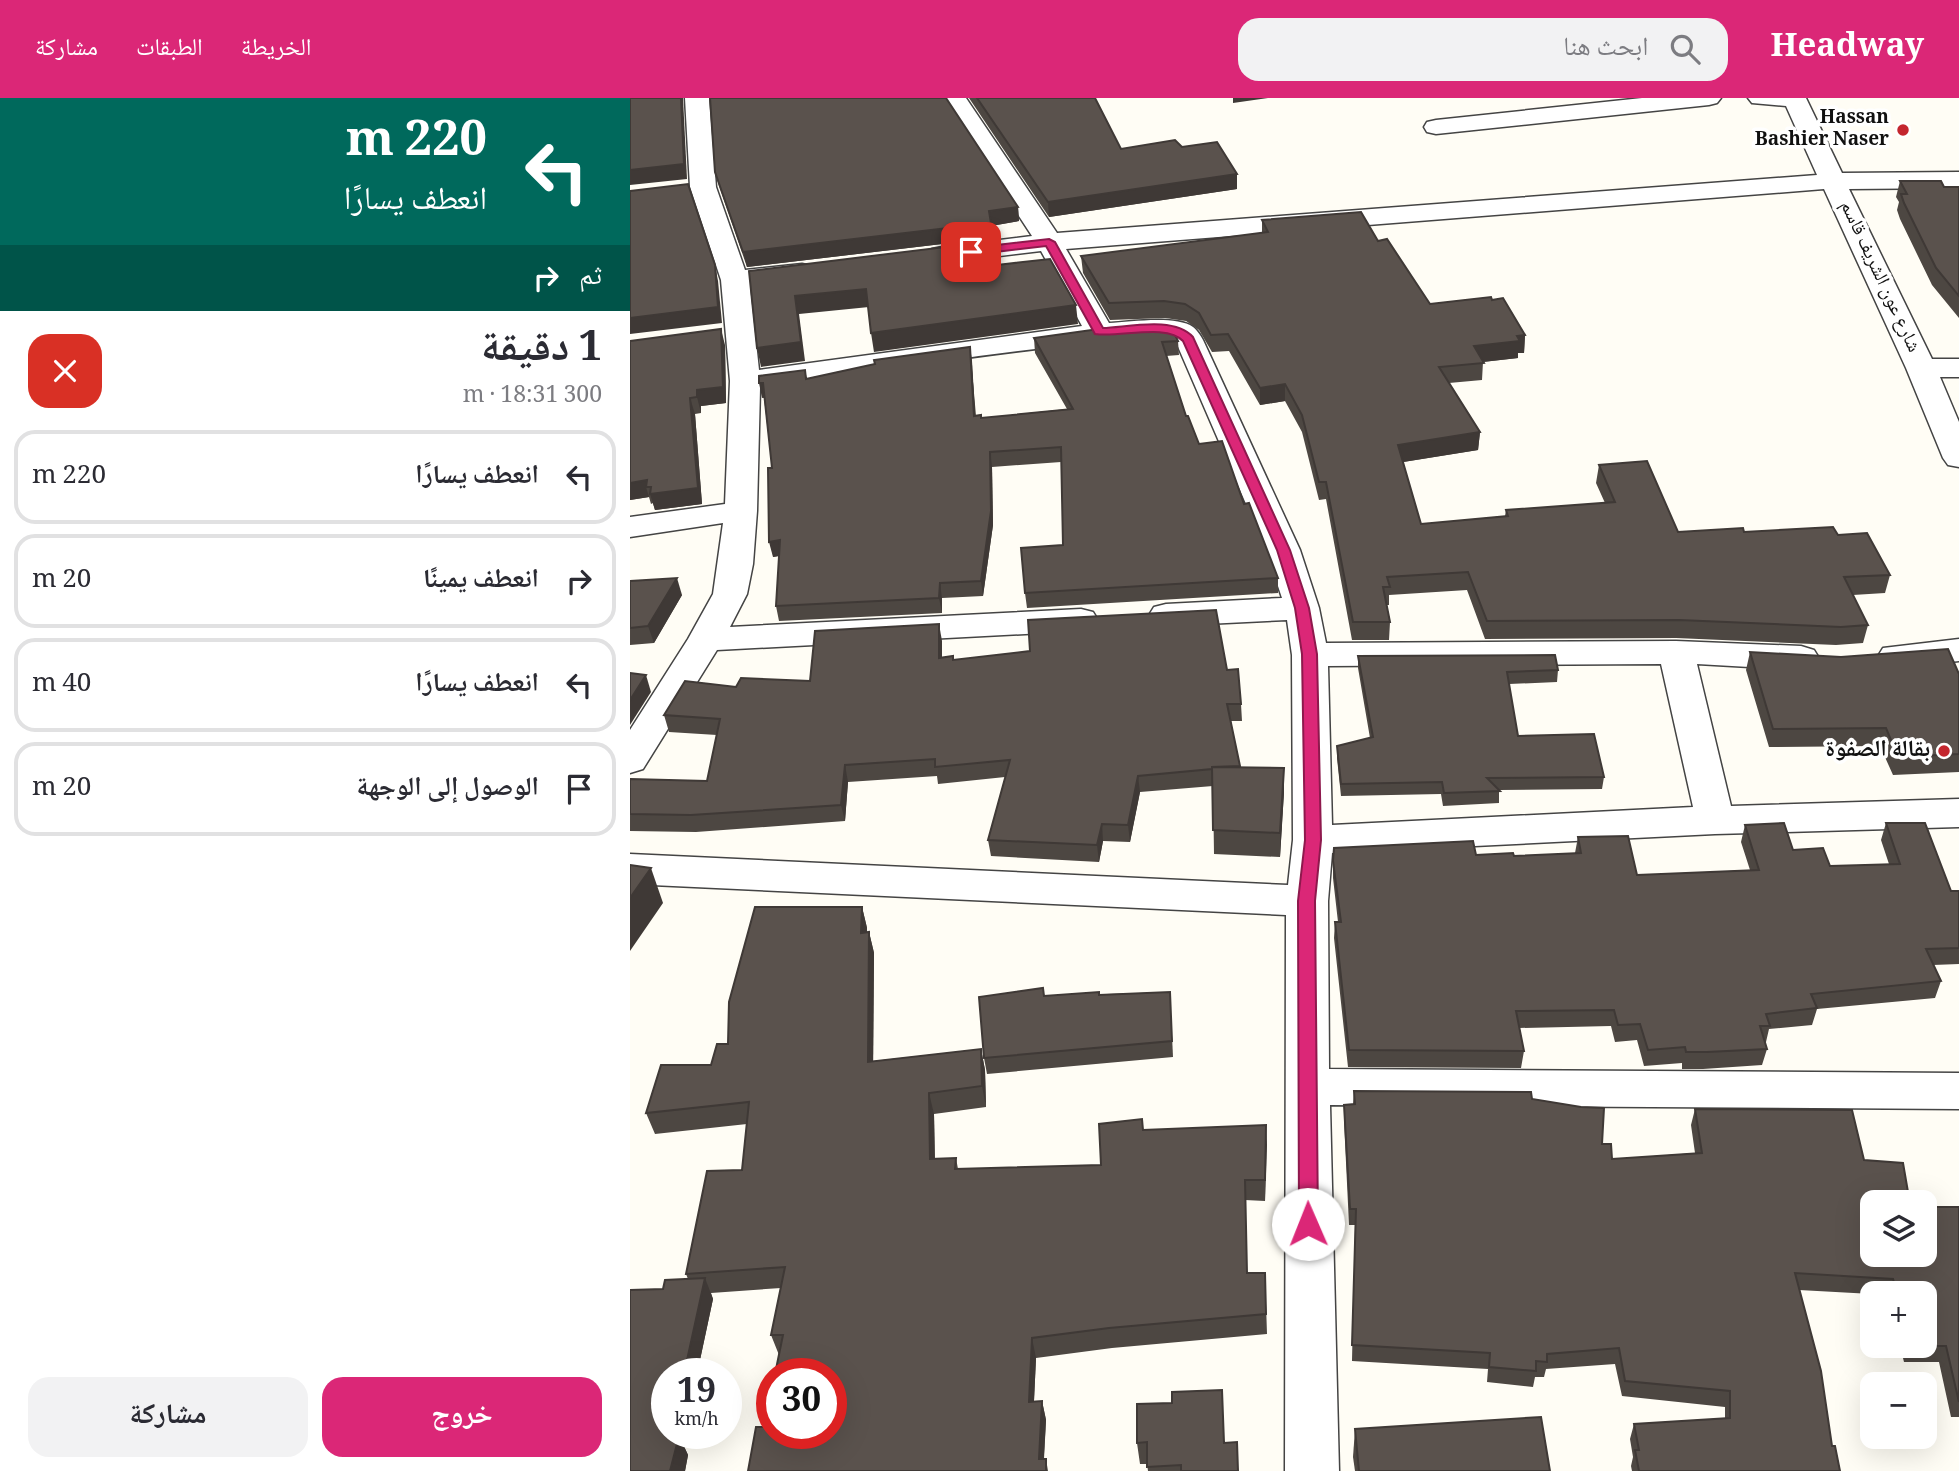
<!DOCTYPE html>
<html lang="ar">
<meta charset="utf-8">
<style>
body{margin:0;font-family:Georgia,"Noto Naskh Arabic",serif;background:#f2f2f3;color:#2b2b33;direction:rtl;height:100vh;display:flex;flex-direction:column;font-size:26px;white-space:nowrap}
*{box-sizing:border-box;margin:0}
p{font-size:23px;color:#7c7c81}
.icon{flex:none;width:38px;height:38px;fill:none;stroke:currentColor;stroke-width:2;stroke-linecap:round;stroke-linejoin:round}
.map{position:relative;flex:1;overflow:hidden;direction:ltr}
.panel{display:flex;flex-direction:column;background:#fff;width:630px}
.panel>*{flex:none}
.hud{background:#00695c;color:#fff;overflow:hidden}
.buttons{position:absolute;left:1230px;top:1092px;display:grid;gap:14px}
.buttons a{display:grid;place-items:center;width:77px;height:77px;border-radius:14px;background:#fff;box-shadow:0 7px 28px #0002;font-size:35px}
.speed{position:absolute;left:21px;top:1260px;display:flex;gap:14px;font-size:35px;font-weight:700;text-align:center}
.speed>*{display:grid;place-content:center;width:91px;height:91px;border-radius:50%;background:#fff;box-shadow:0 7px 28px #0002;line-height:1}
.speed small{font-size:18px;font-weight:400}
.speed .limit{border:10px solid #d22;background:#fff;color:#111}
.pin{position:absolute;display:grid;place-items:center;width:60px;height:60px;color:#fff;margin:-30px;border-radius:14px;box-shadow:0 4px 10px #0006}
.me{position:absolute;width:77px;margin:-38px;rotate:359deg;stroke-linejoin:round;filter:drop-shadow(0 0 5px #0008)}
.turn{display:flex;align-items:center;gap:24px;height:147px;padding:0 28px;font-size:32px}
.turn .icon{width:91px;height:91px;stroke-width:2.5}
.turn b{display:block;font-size:49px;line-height:60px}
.then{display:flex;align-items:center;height:66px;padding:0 28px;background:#0003;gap:14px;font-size:26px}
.round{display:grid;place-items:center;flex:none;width:74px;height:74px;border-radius:21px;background:#f2f2f3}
.summary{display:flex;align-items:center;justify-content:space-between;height:119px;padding:0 28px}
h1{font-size:42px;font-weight:700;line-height:52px}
.button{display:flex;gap:14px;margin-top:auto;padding:14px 28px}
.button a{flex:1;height:80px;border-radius:21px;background:#db2777;color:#fff;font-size:28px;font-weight:700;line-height:80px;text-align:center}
.button a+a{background:#f2f2f3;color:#2b2b33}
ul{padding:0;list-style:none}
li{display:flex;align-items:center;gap:21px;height:94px;margin:0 14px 10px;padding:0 14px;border:4px solid #e1e1e2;border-radius:21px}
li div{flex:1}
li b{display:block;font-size:26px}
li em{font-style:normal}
header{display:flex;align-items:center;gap:42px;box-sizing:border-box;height:98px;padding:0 35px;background:#db2777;color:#fff}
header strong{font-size:33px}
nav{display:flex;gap:38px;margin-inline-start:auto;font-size:24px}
.search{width:490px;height:63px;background:#f2f2f3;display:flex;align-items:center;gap:18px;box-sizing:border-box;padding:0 24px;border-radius:21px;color:#7c7c81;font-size:26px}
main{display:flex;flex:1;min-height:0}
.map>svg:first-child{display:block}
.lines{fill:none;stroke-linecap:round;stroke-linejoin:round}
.minor-casing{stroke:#444;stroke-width:3}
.minor{fill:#fff;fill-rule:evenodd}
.wall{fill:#4d4742}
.shaded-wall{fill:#3f3936}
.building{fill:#5a524d;stroke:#3f3936;stroke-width:2}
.route{fill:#db2777;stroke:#8e194d;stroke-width:2}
.poi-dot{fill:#c4262e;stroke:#fff;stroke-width:2.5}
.labels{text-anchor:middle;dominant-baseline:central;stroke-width:7;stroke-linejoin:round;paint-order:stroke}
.far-poi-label{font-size:19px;font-weight:bold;fill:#111;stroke:#fff;text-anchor:end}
.far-street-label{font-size:19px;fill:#111;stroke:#fff}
.poi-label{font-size:23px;font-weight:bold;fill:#111;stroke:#fff;text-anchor:end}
</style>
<header>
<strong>Headway</strong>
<div class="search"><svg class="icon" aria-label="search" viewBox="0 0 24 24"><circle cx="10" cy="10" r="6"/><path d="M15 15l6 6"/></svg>ابحث هنا</div>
<nav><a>الخريطة</a><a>الطبقات</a><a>مشاركة</a></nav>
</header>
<main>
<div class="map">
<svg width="1329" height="1373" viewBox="0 0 1329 1373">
<rect width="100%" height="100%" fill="#fffdf5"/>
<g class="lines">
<defs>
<g id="minor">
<path d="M55,0H79L86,89L115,172L172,166L182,168L186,174L182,180L120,189L129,272L452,228L411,153L312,165L302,163L298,157L302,151L312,149L402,138L312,0H336L427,135L1187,77L1156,8L1122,5L1118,0H1176L1212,75L1329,74V90L1219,91L1302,261H1329V279H1310L1329,324V369L1318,367L1313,360L1276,270L1194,91L436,151L479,225C500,224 546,217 563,229C567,232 571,238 573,242L670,452L689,510L696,545L1046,543L1171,548L1184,552L1189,560L1184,568L1171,572L1067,566L1101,708L1329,701V729L1085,736L702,755L698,803L699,971L1329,975V1011L700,1007L709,1373H655L656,817L0,786V756L658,787L663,742L662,557L657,522L536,528L524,525L519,517L524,509L536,506L652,500L636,452L546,244C528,227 179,283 130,290L127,413L123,466L117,496L100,529L451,511L463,514L468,522L463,530L451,533L87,552L13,671L0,675V632L58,541L83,496L93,425L0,439V419L95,406L100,283L91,182L60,89ZM1031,566L1063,709L702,727L698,568Z"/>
<path d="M1012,0H1091L1087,5L1079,7L806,36L797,34L794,29L797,24L806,22Z"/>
<path d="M1329,541V563L1266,570L1253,566L1248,558L1253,550Z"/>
</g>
</defs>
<use href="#minor" class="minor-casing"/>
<use href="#minor" class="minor"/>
</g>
<g class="wall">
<path d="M339,0H465L491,51L552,49L607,76V91L419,119Z"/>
<path d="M85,74L388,109L389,123L361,128L363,140L117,169L89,88Z"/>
<path d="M1270,83L1314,89H1329V220L1302,187L1270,121L1267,112L1269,104L1266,99Z"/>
<path d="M632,122L748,143L800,206L862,202L895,237L894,255H888V260L853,264L852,282L819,285L850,334L848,352L773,364L791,426L875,418L876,412L975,405L966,385L969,367L1048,434H1114L1208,437L1260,477L1255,495L1223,497L1238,527L1233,545L1206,547L1046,540L855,541L837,492L759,497V507H756L760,524L759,542H722L696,401L689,402L672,334L655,303L630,307L599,253L582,254L569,232L556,223L535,220L480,222L453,175L451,158L632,135Z"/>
<path d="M404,240L548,243L549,257L536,258L556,318L569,346L614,406L648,480V495L397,510L395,495L433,447L431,364L362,369L363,427L353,498L312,500V515L149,523L146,508L149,458L143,459L142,370L134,300H132L175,272L177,281L340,249L346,318L351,320L437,311L405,255Z"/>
<path d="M0,243L95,247L96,305L71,308V315L65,316L72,406L25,412L23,405L21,406L19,399L0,402Z"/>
<path d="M0,483L52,497L24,545L0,547Z"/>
<path d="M312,543V560L323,562L597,572L611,606L612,623H601L610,669L654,694L650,759L584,756L583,688L510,694L500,744L473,743L469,764L361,758L358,742L375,679L308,686L307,678L218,684L215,723L66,734L0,733V681L77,683L87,637L39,634L34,617L106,589L180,583Z"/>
<path d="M1120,554L1329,576V674L1263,677L1250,648L1139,649L1116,572Z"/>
<path d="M728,558L928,572L927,584L879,586L888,638L974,679L972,691L869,692V705L813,708L811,696L711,698L707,660V648L740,640L728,570Z"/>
<path d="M1256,725L1321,793H1329V866L1303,867L1311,883L1305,900L1187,911L1182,927L1139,931L1136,944H1135L1137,951L1132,967L1073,971H1052V965L1014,968L1007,942L985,944L981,928L889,930L894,953L891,970L718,969L704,840L705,824H708L703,780V763L846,757L884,758L945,755L948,739L1007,777L1120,772L1111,744L1115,727L1163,752L1200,768L1259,766L1251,742Z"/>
<path d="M125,809H232L237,830V834H239L244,855L243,963L351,951L355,972L356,1009L304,1016L305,1061L326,1060L328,1071L471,1067L469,1026L512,1021L513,1032L636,1027L635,1103L615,1102L617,1175H635L637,1236L482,1250L406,1260L404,1303H412L416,1322L414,1361H416L418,1373H118L126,1329H135L142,1295V1335H201V1276H145L149,1257L141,1237L151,1190L81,1195L83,1201L67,1276H37V1335H54L52,1344L58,1357L55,1373H0V1192L33,1191L35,1182L58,1181L56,1176L77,1073L112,1072L117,1026L25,1036L16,1015L31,967H81L87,946H98L99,904Z"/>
<path d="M540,894L543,959L357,976L354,960L414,898Z"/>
<path d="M724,993L902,1001L972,1046L982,1061L1065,1055L1061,1027L1065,1011L1242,1157L1329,1109V1321V1319H1321L1309,1264H1274L1270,1248H1295V1195L1242,1196L1169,1192L1202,1348L1210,1373H1002L1001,1368L1003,1359L1000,1341L1004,1326L1095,1320V1309L992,1298L985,1266L916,1271L914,1279H905L903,1289L857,1284L858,1271L722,1263L725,1127H719L714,1023V1007L723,1006Z"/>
<path d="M725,1331L920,1373H725L723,1359Z"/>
<path d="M507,1345H594L608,1373H518L517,1366H510Z"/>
</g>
<g class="shaded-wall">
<path d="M51,0H53L57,81L0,87V72Z"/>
<path d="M603,0H638L603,5Z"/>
<path d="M607,76V91L419,119L418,104Z"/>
<path d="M388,109L389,123L361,128L363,140L117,169L113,154Z"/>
<path d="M85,167L88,183L92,225L0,236V220Z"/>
<path d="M236,191L239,209L169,216L175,263L131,269L127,250L165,198Z"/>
<path d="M446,207L448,226L244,254L241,235Z"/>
<path d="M91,231L95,247L96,305L71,308V315L67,299V292Z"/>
<path d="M895,237L894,255H888V260L843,265L844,248Z"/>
<path d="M340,249L342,263L346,332L344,318Z"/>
<path d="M129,285H133L136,299L132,300Z"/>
<path d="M655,286V303L630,307V290Z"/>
<path d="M60,300L65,316L72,406L25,412L20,396Z"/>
<path d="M850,334L848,352L767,365L768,347Z"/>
<path d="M360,354L362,369L363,427L353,498L351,483Z"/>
<path d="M17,382L16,389L19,399L0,402V385Z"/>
<path d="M150,442L154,457L143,459L139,444Z"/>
<path d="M47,480L52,497L24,545L18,528Z"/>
<path d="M310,485L312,500V515L309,500Z"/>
<path d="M309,526L312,543V577L309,560Z"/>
<path d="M16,577L21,594L0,627V602Z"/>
<path d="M215,667L218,684L215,723L211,707Z"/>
<path d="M654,670V694L650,759V735Z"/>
<path d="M508,678L510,694L500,744L498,727Z"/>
<path d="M472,726L473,743L469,764L467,747Z"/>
<path d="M21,770L33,805L0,853V800Z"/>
<path d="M232,809L237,830L236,856L231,835Z"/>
<path d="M239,834L244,855L243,985L238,964Z"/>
<path d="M351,951L355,972L356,1009L352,988Z"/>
<path d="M299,995L304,1016L305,1082L300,1061Z"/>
<path d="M636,1027L637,1047L635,1103V1082Z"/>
<path d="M75,1180L83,1201L67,1276H54Z"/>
<path d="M402,1240L406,1260L403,1323L399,1304Z"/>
<path d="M412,1303L416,1322L413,1373L409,1361Z"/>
<path d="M41,1335H54L52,1344L58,1357L55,1373H40Z"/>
</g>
<g class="building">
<path d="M0,0H51L54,66L0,72Z"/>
<path d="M80,0H316L388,109L359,113L361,125L113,154L85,74Z"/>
<path d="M347,0H465L491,51L545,42L552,49L587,44L607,76L418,104Z"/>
<path d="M1270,83H1311L1314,89H1329V198L1306,170L1274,105L1271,96H1277Z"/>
<path d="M58,86L85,167L88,209L0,220V93Z"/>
<path d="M731,114L748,143L757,141L800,206L861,199L862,202L873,200L895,237L887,238L890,243L844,248L854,265L809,269L850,334L768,347L791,426L878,418L876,412L985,404L969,367L1017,363L1048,434L1113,430L1114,434L1203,429L1208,437L1237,435L1260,477L1214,479L1238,527L1211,529L1049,522L857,523L838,474L757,479L760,489H753L760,524H723L696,384H689L672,317L655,286L630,290L598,236L581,237L569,215L555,206L534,203L479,205L451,158L638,134L632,122Z"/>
<path d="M364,143L367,167L420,161L446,207L241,235L236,191L165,198L171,244L127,250L119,173Z"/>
<path d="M534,229L543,232L548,243L532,244L556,318H558L569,346L592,343L614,406L619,405L648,480L395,495L391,450L433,447L431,349L360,354L361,413L351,483L310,485L309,500L146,508L150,442L139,444L138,370H142L133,285H129V278L175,272L176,281L245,266L244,262L340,249L344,318L351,317V320L443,311L404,240L469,231Z"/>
<path d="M91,231L93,289L67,292V299L60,300L68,390L20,396L21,389H16L17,382L0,385V243Z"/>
<path d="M47,480L18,528L0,530V483Z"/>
<path d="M586,512L597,572L608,571L611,606H597L610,668L582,669V671L508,678L498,727L472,726L467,747L358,742L380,662L305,669V661L215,667L211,707L61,717L0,716V681L77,683L90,621L34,617L55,583L106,589L111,580L180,583L185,533L309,526V560L323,558V562L400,553L398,522Z"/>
<path d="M1318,551L1329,576V656L1268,659L1256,630L1143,631L1120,554L1211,559Z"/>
<path d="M925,557L928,572L877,574L888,638L964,636L974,679L857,680L870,693L814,695L812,684L711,686L707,648L743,639L728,558Z"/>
<path d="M0,575L16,577L0,602Z"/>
<path d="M582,669L654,670L650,735L583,732Z"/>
<path d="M1154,725L1163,752L1193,750L1200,768L1270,766L1256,725H1295L1321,793H1329V850L1296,851L1311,883L1181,896L1187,910L1136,916L1140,928H1130L1137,951L1077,954H1056L1055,949L1018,952L1010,926L988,927L984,912L886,913L894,953L719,952L705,824H711L703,763L704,750L843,743L846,757L883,755L884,758L951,755L948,739L998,738L1007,777L1129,772L1115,727Z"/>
<path d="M0,767L21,770L0,800Z"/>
<path d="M125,809H232L231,835L239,834L238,964L351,951L352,988L299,995L300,1061L326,1060L325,1071L471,1067L469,1026L512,1021L513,1032L636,1027L635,1082H615L617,1175H635L636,1216L479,1230L402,1240L399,1304L412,1303L409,1361H416V1373H118L126,1329H135L142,1295V1335H201V1276H145L153,1237H141L155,1169L56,1176L77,1073L112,1072L119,1004L16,1015L31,967H81L87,946H98L99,904Z"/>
<path d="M413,890L414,898L469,894V897L540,894L542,943L354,960L349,899Z"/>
<path d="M724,993L901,994L902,1001L951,1009L974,1010L972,1046H981L982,1061L1072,1055L1065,1011L1222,1012L1234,1062L1273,1065L1278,1094H1283L1286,1104H1242V1157H1295V1109H1329V1304L1316,1248H1281H1295V1195H1267L1263,1181L1165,1175L1191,1273L1202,1348H1205L1210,1373H1009L1005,1352H1009L1004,1326L1100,1320V1293L995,1283L989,1250L917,1256V1264L906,1263V1273L859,1269L860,1255L722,1247L726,1111H720L714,1007L725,1006Z"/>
<path d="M75,1180L54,1276H37V1335H41L40,1338H49L40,1373H0V1192L33,1191L35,1182Z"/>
<path d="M592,1292L594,1345L607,1344L608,1373H551V1367L517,1369V1344L507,1345V1306L542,1305V1294Z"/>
<path d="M911,1319L920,1373H729L725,1331Z"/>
</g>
<path class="route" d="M419,141L425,144L473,230C499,229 544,218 563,239L660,452L679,510L687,556L691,742L685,803L688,1126L685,1132L678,1135L671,1132L669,1126L668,803L675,742L672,556L665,510L647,452L553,243C537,225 489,240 465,236L416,148L341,157L335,154L341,150Z"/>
<g class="poi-dot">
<circle cx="1273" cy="32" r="7"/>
<circle cx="1314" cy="653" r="7"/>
</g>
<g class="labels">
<g class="far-poi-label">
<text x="1259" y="21">Hassan<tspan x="1259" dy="22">Bashier Naser</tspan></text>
</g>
<g class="far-street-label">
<text transform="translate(1249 179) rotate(65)">شارع عون الشريف قاسم</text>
</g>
<g class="poi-label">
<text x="1300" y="653">بقالة الصفوة</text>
</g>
</g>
</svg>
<div class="buttons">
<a><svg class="icon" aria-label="layers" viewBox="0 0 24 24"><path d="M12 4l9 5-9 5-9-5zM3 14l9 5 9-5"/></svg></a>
<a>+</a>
<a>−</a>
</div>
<div class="speed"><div>19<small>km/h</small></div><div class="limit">30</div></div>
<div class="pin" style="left:341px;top:154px;background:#d93025"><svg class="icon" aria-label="arrive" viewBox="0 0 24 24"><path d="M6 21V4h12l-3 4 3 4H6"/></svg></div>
<svg class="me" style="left:678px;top:1126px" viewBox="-20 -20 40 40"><circle r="19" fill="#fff"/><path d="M0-13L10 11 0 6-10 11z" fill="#db2777"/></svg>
</div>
<section class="panel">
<div class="hud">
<div class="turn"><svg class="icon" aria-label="left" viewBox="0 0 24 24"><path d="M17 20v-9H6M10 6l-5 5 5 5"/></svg><div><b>220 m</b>انعطف يسارًا</div></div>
<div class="then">ثم<svg class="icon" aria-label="right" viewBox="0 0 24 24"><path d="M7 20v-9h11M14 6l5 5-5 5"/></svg></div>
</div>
<div class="summary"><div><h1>1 دقيقة</h1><p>300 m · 18:31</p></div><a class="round" style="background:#d93025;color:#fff"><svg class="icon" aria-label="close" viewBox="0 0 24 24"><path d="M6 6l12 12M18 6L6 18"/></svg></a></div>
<ul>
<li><svg class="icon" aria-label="left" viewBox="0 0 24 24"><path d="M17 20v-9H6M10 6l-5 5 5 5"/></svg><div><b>انعطف يسارًا</b></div><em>220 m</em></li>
<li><svg class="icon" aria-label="right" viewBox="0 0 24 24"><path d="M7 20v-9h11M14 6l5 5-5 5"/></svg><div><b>انعطف يمينًا</b></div><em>20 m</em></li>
<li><svg class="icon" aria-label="left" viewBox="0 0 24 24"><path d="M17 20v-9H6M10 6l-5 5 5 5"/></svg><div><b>انعطف يسارًا</b></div><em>40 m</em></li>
<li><svg class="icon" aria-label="arrive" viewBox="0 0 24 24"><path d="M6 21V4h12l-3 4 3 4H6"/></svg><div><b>الوصول إلى الوجهة</b></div><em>20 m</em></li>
</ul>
<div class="button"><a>خروج</a><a>مشاركة</a></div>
</section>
</main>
